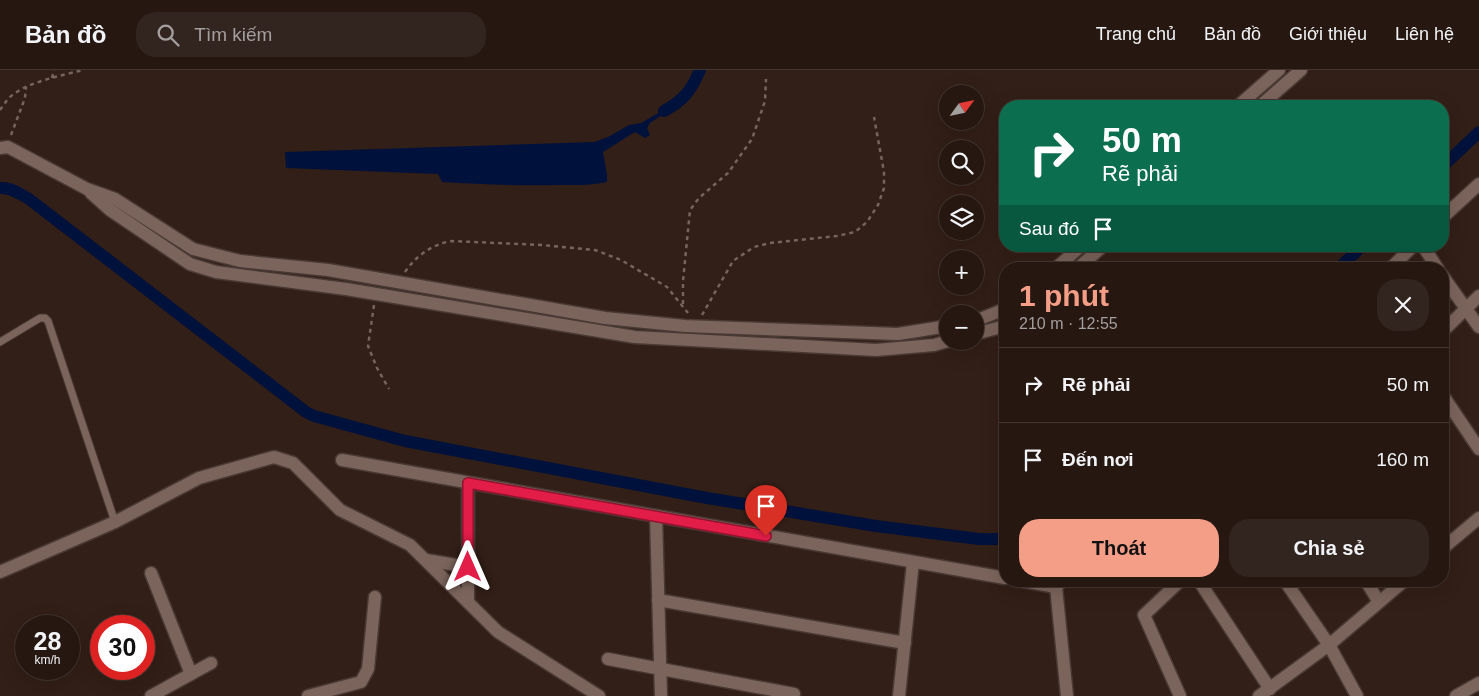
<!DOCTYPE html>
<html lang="vi">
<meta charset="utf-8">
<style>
body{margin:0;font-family:Arial,sans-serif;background:#32241f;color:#f1f3f6;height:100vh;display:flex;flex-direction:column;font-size:19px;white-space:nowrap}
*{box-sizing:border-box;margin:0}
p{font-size:16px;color:#a49f9f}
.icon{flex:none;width:28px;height:28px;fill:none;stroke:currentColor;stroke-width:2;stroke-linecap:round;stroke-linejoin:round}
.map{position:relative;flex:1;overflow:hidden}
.details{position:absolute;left:999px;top:192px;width:450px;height:325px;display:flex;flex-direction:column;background:#261711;border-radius:20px;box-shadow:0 5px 20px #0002,0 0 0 1px #423631}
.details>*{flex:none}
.hud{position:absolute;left:999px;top:30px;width:450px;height:152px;border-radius:20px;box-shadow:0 5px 20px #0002,0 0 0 1px #423631;background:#0b6e4f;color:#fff;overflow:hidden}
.needle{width:32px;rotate:57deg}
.controls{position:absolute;left:939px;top:15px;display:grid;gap:10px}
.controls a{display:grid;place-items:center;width:45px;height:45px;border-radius:50%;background:#261711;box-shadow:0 5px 20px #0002,0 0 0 1px #423631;font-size:25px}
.speed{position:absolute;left:15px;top:545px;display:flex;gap:10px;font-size:25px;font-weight:700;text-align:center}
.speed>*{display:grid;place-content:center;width:65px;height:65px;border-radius:50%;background:#261711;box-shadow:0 5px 20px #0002,0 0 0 1px #423631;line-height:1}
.speed small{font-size:12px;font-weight:400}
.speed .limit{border:8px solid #d22;background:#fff;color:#111}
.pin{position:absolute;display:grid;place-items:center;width:42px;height:42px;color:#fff;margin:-51px -21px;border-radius:50% 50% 50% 0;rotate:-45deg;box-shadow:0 0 5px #0007}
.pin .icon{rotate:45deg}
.me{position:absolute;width:55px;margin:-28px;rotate:0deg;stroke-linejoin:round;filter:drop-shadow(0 0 4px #0008)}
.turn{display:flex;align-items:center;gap:18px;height:105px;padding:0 20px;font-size:22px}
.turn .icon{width:65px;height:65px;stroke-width:2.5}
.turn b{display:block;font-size:35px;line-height:42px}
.then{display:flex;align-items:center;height:48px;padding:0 20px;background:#0003;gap:10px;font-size:19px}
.round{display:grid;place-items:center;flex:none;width:52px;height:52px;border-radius:20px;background:#32241f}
.headline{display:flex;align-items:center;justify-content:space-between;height:85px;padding:0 20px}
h1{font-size:30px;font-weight:700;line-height:38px;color:#f49e87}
.button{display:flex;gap:10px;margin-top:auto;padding:10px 20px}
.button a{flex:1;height:58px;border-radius:20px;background:#f49e87;color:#111;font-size:20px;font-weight:700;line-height:58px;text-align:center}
.button a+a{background:#32241f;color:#f1f3f6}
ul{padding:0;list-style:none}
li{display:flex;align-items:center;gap:15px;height:75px;padding:0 20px;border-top:1px solid #423631}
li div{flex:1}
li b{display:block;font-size:19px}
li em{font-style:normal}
header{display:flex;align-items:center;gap:30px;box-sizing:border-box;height:70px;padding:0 25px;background:#261711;border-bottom:1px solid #423631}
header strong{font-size:24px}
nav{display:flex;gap:28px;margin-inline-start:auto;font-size:18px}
.search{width:350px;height:45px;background:#32241f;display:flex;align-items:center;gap:12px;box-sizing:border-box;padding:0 18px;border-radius:20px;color:#a49f9f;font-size:19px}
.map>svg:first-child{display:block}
.water{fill:#00123c}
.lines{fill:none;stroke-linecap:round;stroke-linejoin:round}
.canal{stroke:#00123c;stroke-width:12}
.lane-casing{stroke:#493934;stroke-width:9}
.street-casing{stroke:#493934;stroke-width:15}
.path{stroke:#75655e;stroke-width:2.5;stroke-dasharray:4 4;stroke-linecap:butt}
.lane{stroke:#7b645b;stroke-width:7}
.street{stroke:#7b645b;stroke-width:12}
.route-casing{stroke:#92132f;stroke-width:12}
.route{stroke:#e11d48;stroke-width:9}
</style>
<header>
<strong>Bản đồ</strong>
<div class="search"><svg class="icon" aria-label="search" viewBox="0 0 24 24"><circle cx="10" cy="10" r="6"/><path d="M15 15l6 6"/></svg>Tìm kiếm</div>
<nav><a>Trang chủ</a><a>Bản đồ</a><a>Giới thiệu</a><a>Liên hệ</a></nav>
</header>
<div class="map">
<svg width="1479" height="626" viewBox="0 0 1479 626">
<rect width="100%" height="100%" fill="#321f17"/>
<path class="water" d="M662,41L665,43L650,53L647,58L650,65L645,68L635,62L603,82L607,105V112C590,116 573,115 556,115C518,116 480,114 442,112L438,104L286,98L285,82L594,72L608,67L629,55L641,53Z"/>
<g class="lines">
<g class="canal">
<path d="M664,41C684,30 691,21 700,0"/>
<path d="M1442,97L1479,62"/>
<path d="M0,118C10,117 21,124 29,129L306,342L314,346L405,371L707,428L876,456L979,469H1005"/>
<path d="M1338,199L1362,176"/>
</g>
<defs>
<path id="lane" d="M0,272L40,248H45L48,251L115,452"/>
<g id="street">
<path d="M1238,36L1279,0"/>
<path d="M1260,36L1301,0"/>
<path d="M0,78L8,77L87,119L115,129L193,179L240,191L328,200L605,248L685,256L898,264L948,256"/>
<path d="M91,123L110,140L190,194L216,202L346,219L635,267L876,280L934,275L948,271"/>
<path d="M1442,148L1479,114"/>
<path d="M1423,176L1438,199"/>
<path d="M1055,199L1081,176"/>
<path d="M1077,199L1103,176"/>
<path d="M1390,199L1413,176"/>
<path d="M1442,205L1479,257"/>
<path d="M975,251L1005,239"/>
<path d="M1442,262L1479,226"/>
<path d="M975,264L1005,256"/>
<path d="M1442,324L1479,379"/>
<path d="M342,390L1005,508"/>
<path d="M656,446L661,626"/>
<path d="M1442,479L1479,448"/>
<path d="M426,490L468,497"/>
<path d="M0,502L115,452L199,408L274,387L293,393L340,440L410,475L498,562L599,626"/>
<path d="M151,503L191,604"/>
<path d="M1023,511L1056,517L1062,511"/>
<path d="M1180,511L1144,545L1180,626"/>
<path d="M1199,511L1270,619"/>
<path d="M1285,511L1329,575L1357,626"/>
<path d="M1366,511L1379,532"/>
<path d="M1056,517L1067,626"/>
<path d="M658,530L905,573"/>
<path d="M468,532V413"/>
<path d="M608,589L794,624"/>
<path d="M151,626L211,593"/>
<path d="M308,626L361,612L368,599L375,527"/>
<path d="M899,626L913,492"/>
<path d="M1259,626L1329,575L1404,511"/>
<path d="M1456,626L1479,613"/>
</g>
</defs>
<use href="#lane" class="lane-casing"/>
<use href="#street" class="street-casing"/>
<g class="path">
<path d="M52,8L54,0"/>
<path d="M0,40C3,36 6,31 10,27C27,12 60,6 83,0"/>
<path d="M11,65L25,28L26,17"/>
<path d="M405,202C416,186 431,175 451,171L542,175L595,180L621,190L667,217L688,243"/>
<path d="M683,234V211L690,140L699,128L728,103L752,69L765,31L766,9"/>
<path d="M374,235L368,276L377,298L389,319"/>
<path d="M702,245L733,191L754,177L770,173L837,166L855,162L867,152L878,135L884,118V102L874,47"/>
</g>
<use href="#lane" class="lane"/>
<use href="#street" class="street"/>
</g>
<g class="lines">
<defs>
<path id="route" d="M468,497V413L766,466"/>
</defs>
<use href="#route" class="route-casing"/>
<use href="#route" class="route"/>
</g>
</svg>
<div class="controls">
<a><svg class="needle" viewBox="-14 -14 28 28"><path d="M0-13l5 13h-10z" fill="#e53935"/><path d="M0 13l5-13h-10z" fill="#a49f9f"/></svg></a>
<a><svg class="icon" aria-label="search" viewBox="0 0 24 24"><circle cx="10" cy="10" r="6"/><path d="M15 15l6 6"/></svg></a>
<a><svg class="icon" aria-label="layers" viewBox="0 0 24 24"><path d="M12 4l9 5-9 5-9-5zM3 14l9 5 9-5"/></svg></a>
<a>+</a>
<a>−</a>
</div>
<div class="speed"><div>28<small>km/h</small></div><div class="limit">30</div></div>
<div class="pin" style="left:766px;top:466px;background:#d93025"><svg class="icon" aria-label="arrive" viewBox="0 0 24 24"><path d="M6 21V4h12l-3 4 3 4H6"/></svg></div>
<svg class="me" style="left:468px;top:497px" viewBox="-20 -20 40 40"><path d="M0-17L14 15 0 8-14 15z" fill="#e11d48" stroke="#fff" stroke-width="4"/></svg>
<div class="hud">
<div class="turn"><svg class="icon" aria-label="right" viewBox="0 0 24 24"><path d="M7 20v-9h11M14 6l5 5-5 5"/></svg><div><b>50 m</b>Rẽ phải</div></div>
<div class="then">Sau đó<svg class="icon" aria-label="arrive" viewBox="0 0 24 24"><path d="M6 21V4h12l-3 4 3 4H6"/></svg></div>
</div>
<section class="details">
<div class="headline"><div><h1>1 phút</h1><p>210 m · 12:55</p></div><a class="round"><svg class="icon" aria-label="close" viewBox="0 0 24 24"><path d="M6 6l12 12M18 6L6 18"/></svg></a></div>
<ul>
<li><svg class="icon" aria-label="right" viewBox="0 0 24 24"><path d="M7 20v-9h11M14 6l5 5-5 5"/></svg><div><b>Rẽ phải</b></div><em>50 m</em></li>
<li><svg class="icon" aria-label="arrive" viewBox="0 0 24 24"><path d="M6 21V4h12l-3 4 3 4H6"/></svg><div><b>Đến nơi</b></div><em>160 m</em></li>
</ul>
<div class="button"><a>Thoát</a><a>Chia sẻ</a></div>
</section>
</div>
